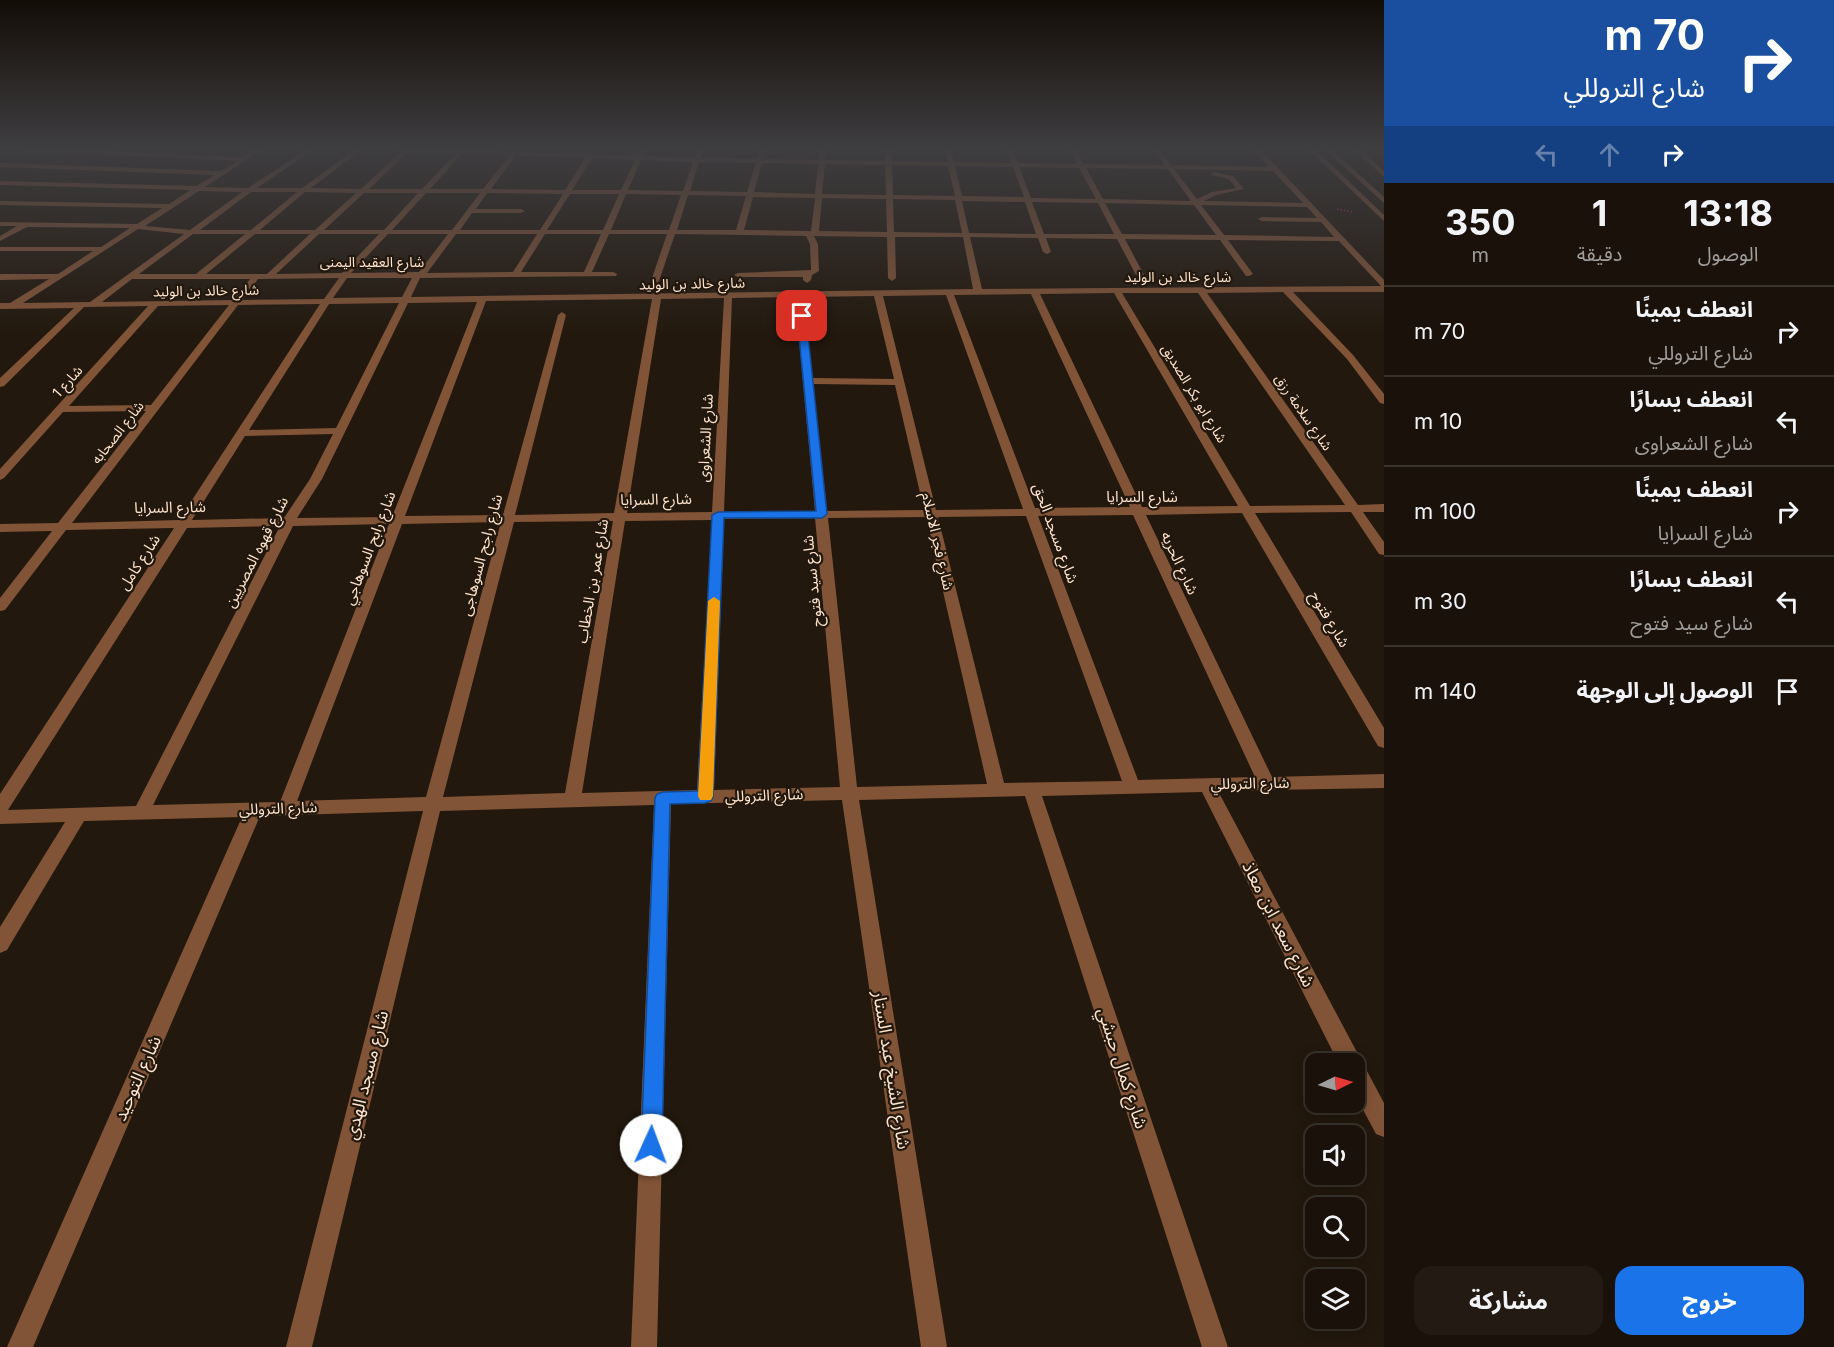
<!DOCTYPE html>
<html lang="ar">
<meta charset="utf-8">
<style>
body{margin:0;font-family:Inter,"Noto Sans Arabic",sans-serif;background:#231b13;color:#f1f3f6;direction:rtl;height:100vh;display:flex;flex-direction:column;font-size:22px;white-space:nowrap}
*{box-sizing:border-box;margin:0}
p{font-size:20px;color:#9f9e9c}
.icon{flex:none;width:33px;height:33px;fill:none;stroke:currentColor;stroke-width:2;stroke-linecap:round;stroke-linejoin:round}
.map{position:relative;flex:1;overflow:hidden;direction:ltr}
.sheet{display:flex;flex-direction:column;background:#1a120a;width:450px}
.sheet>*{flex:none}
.guide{background:#1a4fa0;color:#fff;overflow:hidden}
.needle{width:39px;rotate:85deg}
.buttons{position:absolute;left:1305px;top:1053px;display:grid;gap:12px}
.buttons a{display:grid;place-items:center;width:60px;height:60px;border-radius:12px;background:#1a120a;box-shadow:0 3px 15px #0003,0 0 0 2px #38322b;font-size:30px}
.pin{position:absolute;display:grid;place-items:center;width:51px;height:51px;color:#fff;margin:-26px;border-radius:12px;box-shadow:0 3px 9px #0006}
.me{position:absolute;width:66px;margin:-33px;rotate:2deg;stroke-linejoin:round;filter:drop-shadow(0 0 4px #0008)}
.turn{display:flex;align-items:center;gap:21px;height:126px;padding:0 30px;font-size:27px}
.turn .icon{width:78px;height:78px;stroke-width:2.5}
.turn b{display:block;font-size:42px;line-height:51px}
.lanes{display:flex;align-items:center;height:57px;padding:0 30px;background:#0003;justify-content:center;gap:30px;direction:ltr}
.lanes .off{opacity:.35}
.eta{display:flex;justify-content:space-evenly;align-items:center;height:102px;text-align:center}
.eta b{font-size:36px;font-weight:700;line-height:42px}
.cta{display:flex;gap:12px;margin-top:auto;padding:12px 30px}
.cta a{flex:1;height:69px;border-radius:18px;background:#1a73e8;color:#fff;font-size:24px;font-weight:700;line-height:69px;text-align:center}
.cta a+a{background:#231b13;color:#f1f3f6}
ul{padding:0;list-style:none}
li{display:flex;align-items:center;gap:18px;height:90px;padding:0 30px;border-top:2px solid #38322b}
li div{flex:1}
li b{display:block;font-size:22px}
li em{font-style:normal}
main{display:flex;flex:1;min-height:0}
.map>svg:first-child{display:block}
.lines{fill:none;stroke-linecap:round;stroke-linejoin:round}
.path{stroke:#b52c8e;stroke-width:1.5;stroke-dasharray:1.5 2;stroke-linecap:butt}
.minor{fill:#825437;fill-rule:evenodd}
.route{fill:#1a73e8;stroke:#114b97;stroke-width:1.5}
.slow{fill:#f59e0b}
.labels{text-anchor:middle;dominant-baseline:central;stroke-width:4.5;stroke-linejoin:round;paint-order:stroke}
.far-street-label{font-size:14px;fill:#ffe4ce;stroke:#22180d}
.street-label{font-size:15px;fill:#ffe4ce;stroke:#22180d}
.near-street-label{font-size:18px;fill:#ffe4ce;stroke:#22180d}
</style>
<main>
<section class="sheet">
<div class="guide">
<div class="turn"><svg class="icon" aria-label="right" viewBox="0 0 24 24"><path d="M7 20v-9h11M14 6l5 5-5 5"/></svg><div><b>70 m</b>شارع التروللي</div></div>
<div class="lanes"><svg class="icon off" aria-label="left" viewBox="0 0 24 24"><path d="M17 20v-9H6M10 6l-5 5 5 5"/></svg><svg class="icon off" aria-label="ahead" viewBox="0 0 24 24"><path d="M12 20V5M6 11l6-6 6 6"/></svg><svg class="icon" aria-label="right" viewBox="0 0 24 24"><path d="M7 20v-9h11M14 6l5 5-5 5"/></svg></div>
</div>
<div class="eta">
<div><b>13:18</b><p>الوصول</p></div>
<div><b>1</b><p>دقيقة</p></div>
<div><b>350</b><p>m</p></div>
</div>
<ul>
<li><svg class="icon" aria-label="right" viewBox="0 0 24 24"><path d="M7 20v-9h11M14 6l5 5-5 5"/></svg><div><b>انعطف يمينًا</b><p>شارع التروللي</p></div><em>70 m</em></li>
<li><svg class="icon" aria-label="left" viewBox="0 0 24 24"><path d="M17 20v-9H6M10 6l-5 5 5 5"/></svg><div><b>انعطف يسارًا</b><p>شارع الشعراوى</p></div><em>10 m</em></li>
<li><svg class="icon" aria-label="right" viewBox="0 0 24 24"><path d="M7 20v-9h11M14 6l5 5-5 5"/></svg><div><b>انعطف يمينًا</b><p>شارع السرايا</p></div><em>100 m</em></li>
<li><svg class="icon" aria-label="left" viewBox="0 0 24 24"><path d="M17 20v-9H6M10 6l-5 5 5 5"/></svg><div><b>انعطف يسارًا</b><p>شارع سيد فتوح</p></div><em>30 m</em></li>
<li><svg class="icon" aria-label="arrive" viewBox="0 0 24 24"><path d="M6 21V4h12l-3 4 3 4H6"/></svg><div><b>الوصول إلى الوجهة</b></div><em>140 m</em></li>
</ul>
<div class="cta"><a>خروج</a><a>مشاركة</a></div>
</section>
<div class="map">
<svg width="1384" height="1347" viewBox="0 0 1384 1347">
<rect width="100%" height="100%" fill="#22180d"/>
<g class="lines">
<path class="path" d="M1337,209L1353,212"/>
<g class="minor">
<path d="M15,148L243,157L257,148H265L205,187L248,188L309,148H316L257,188H302L357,148H364L311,188L361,189L402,151L364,148L637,156L642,149L645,151L643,156L694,158L698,148H704L701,158L757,159L760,148H766L763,159L819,160L820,148H826L825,160L885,161V148H891L892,161L948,162L945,148H951L954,162L1011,163L1006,148H1012L1018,163L1077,164L1069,148H1075L1084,164L1165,165L1152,148H1158L1171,165L1269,167L1252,148H1259L1384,280V292H1293L1353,355L1384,394V404L1380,403L1347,359L1283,292L1207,293L1358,505L1384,504V512H1363L1384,542V555L1379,554L1351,512L1255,513L1384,728V748L1378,746L1242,513L1146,515L1272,777L1384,774V788L1218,791L1384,1103V1137L1376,1134L1354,1093V1064H1339L1202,792L1042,796L1228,1347H1202L1025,796L859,800L947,1347H921L842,800L671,804L657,1347H631L654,805L440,811L312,1347H286L423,811L260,816L33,1347H7L242,817L84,821L7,950L0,953V927L65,822L0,824V794L174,528L66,530L5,610L0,611V598L52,531L0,532V524L58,523L146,411L63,412L4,478L0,480V469L148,306L84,307L4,386L0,387V378L74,308L0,309V303H10L49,279L0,280V274H58L93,251H0V247H101L130,228L27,227L0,241V236L17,226H0V222L137,224L162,208L0,205V201L169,204L190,190L0,185V181L196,186L215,175L0,167V163L221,171L238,161L11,150ZM409,151L456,153L422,189H369ZM463,153L510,155L483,189H430ZM516,155L585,158L565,190L491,189ZM592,158L635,160L621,190H572ZM641,160L693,162L683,191L628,190ZM699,162L756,163L747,192L690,191ZM762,163L818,164L815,194L754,192ZM825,164L885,165L886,195L822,194ZM892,165L948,166L955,196L893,195ZM955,166L1013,167L1024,197L962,196ZM1019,167L1079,168L1096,199L1031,198ZM1086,168L1168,169L1191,201L1103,199ZM1174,169L1273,171L1303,203L1204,201L1216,195L1244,189L1233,176L1213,172L1211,175L1229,179L1236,188L1212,192L1197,199ZM199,191L242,192L190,230L145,226ZM251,192H297L251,230H200ZM305,192L356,193L315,230H260ZM364,193H418L384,230H324ZM426,193H480L452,230H392ZM487,193L563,194L540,230H460L472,213H521L525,211L521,209H476ZM570,194H619L603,230H547ZM626,194L681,195L669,230H611ZM688,195L746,196L736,230H677ZM753,197L815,198L811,231L744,230ZM822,198L886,199L887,232L819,231ZM893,199L955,200L962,233L894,232ZM962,201L1025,202L1036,234L969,233ZM1032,202L1098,203L1114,234H1044ZM1105,203L1194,205L1216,235L1122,234ZM1201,205L1307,207L1317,218L1262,217L1258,219L1262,221L1321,222L1334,237L1224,235ZM138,229L184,234L90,302L23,303ZM193,234H245L196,274H139ZM255,234H310L267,274H206ZM319,234H379L342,273L276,274ZM388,234H448L419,272L351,273ZM456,234H537L513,272L427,273ZM545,234H601L584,272H521ZM609,234H667L651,281L655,284L659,281L675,234L806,236L810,244L811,270L738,273L734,275L738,277H803V280L807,283L811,280L812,275L819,271L818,244L814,236L887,237L888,278L892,281L896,278L895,237H963L973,289L411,297L420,278L616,276L617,274L613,272H592ZM970,237L1038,238L1043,252L1047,254L1051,252L1046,238L1117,239L1136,275L1140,277L1144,275L1125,239L1220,240L1246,276H1249L1253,274L1228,240L1339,241L1381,286L982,289ZM339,278L324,299L242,300L258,279ZM347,278H412L402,297L333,298ZM132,279H250L233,300L102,302ZM1114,293L1238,506L1142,507L1040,294ZM1122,293H1198L1345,505L1250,506ZM1031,294L1130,507L1035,508L954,295ZM946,295L1023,509L936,510L883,296ZM874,296L894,379L812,378L804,297ZM795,297L815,511L724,512L732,298ZM724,298L712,512L627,513L661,299ZM652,299L614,513L515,515L566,315L562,312L558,315L503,515L405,516L486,301ZM477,302L392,517L297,518L322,479L408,303ZM399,303L336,428L249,430L329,304ZM320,304L179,520L72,523L238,305ZM229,305L151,405L69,406L158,306ZM813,384L895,385L924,510L827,511ZM333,434L310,479L284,518L192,520L245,436ZM1133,515L1255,777L1138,780L1038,516ZM1026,516L1122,781L1004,783L938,517ZM926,517L987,784L857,787L828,518ZM815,518L840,787L714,790L724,519ZM712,520L697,790L582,793L625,521ZM613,521L565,793L443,797L514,522ZM501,522L426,797L297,801L402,524ZM389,524L280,802L153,805L293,526ZM280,526L136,806L8,810L187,528Z"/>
<path d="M1307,148H1314L1384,215V221Z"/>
<path d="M1323,148H1330L1384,197V203Z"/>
<path d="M1352,148H1359L1384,171V177Z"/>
</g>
</g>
<linearGradient id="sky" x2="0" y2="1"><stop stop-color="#130d07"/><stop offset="0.44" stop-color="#3e3d40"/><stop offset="1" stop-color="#3e3d40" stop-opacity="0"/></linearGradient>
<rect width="1384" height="337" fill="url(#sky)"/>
<path class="route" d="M802,314L806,316L827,514L822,518H724L713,797L711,801L705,803L670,804L662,1145L659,1152L651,1155L644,1152L641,1145L655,798L657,794L663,792L698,791L712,515L718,512L816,511L797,316Z"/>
<path class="slow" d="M714,597L720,601L713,796L711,800H700L698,796L708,601Z"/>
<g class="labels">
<g class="far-street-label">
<text x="372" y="261">شارع العقيد اليمنى</text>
<text x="1178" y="276">شارع خالد بن الوليد</text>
<text transform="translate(692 283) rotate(-1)">شارع خالد بن الوليد</text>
<text transform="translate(206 290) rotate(-1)">شارع خالد بن الوليد</text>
<text transform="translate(67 381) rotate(-48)">شارع 1</text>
<text transform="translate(1195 393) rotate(59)">شارع ابو بكر الصديق</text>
<text transform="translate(1304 412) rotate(55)">شارع سلامة رزق</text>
<text transform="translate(117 432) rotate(-52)">شارع الصحابه</text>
</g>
<g class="street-label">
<text transform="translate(705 438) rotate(-87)">شارع الشعراوى</text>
<text x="1142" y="496">شارع السرايا</text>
<text transform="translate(656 499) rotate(-1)">شارع السرايا</text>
<text transform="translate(170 507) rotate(-1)">شارع السرايا</text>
<text transform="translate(1056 533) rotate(70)">شارع مسجد الحق</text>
<text transform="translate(938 541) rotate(77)">شارع فجر الاسلام</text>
<text transform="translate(369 548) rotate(-69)">شارع رابح السوهاجي</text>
<text transform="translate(256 552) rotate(-63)">شارع قهوه المصريين</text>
<text transform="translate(481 555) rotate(-75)">شارع راجح السوهاجى</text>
<text transform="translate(139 562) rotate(-57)">شارع كامل</text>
<text transform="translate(1180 563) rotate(65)">شارع الحريه</text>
<text transform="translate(592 581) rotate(-80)">شارع عمر بن الخطاب</text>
<text transform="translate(812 581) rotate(-96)">شارع سيد فتوح</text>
<text transform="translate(1330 619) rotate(59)">شارع فتوح</text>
<text transform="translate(1250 783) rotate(-1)">شارع التروللي</text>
<text transform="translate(764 795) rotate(-2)">شارع التروللي</text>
<text transform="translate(278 808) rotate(-2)">شارع التروللي</text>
</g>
<g class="near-street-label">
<text transform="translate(1279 924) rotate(63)">شارع سعد ابن معاذ</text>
<text transform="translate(1123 1068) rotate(72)">شارع كمال حبشي</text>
<text transform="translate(892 1070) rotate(81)">شارع الشيخ عبد الستار</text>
<text transform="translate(366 1075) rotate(-76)">شارع مسجد الهدي</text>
<text transform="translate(137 1078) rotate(-66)">شارع التوحيد</text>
</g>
</g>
</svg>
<div class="buttons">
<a><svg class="needle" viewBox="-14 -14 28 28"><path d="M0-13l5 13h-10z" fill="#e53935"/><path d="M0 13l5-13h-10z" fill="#9f9e9c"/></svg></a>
<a><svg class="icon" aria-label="sound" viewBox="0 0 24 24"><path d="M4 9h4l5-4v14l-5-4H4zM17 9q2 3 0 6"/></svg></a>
<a><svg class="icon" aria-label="search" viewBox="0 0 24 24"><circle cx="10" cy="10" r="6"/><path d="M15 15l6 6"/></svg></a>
<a><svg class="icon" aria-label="layers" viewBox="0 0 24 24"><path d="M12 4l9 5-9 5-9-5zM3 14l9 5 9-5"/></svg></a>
</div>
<div class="pin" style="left:802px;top:316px;background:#d93025"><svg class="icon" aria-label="arrive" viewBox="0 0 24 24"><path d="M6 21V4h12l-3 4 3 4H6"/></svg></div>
<svg class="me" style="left:651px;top:1145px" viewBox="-20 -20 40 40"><circle r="19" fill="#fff"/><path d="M0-13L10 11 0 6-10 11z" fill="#1a73e8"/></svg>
</div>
</main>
